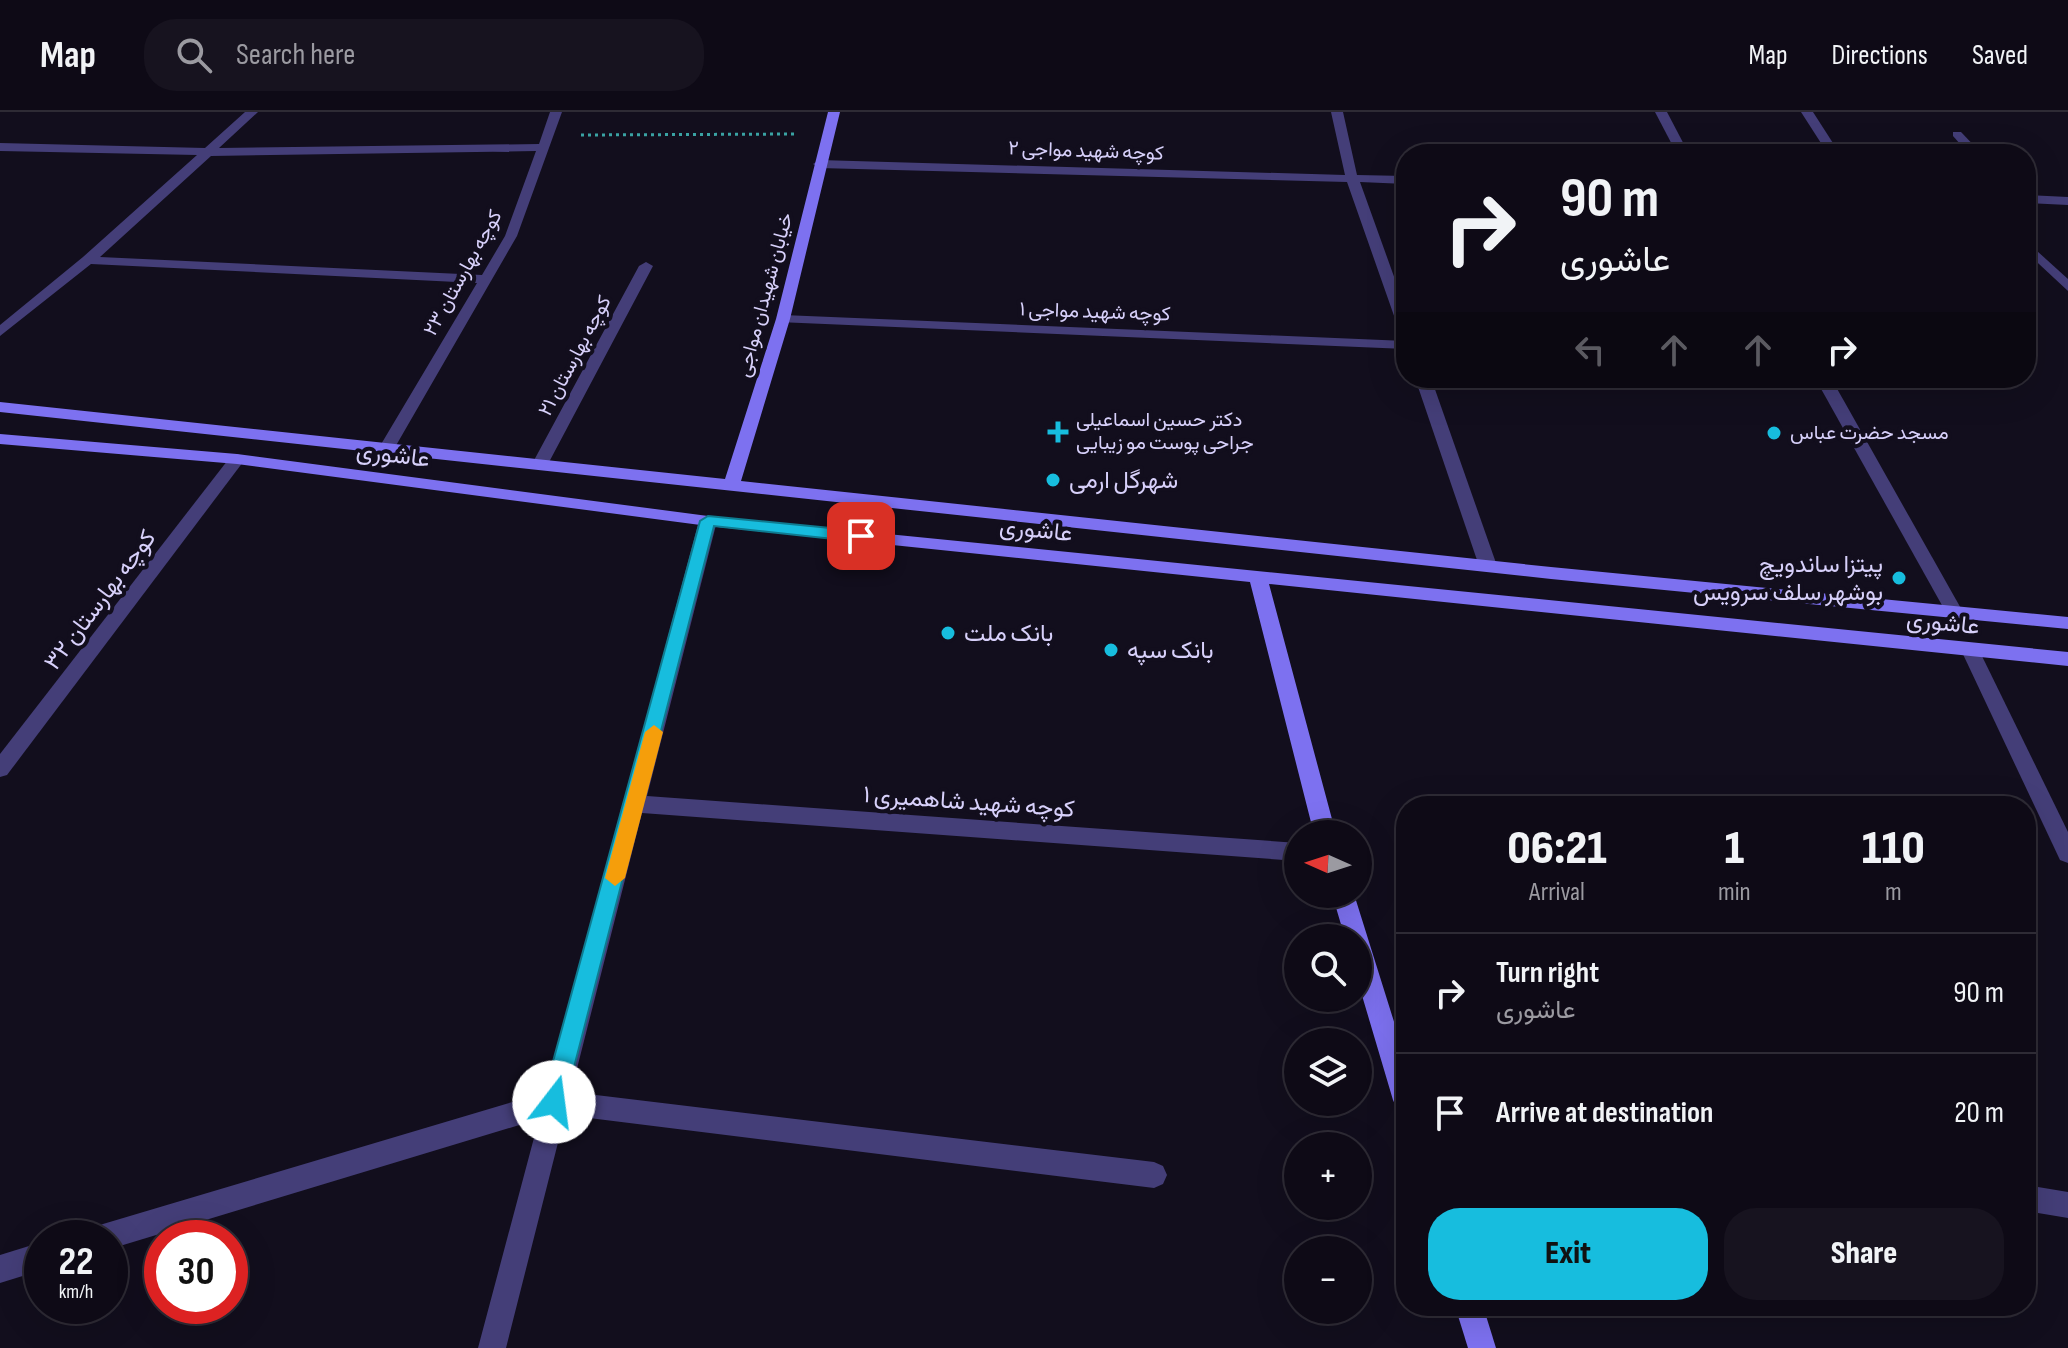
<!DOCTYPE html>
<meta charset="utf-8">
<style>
body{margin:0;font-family:"Sofia Sans Condensed",Vazirmatn,sans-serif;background:#17131f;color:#f1f3f6;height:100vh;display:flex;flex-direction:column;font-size:30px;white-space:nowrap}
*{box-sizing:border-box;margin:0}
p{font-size:26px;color:#9b9aa1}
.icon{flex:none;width:44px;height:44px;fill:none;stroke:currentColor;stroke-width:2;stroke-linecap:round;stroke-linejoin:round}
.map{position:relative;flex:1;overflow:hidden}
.drawer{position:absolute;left:1396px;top:684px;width:640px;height:520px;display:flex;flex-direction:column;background:#0e0a16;border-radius:32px;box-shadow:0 8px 32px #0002,0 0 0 2px #2e2b35}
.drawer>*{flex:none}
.banner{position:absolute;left:1396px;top:32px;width:640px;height:244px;border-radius:32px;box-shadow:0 8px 32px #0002,0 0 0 2px #2e2b35;background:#0e0a16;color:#f1f3f6;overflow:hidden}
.needle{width:52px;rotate:273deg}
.fabs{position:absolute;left:1284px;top:708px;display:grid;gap:16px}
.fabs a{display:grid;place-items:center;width:88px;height:88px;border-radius:50%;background:#0e0a16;box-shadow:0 8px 32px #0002,0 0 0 2px #2e2b35;font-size:40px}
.speed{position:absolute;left:24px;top:1108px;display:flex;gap:16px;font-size:40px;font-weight:700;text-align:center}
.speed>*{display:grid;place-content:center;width:104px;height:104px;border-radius:50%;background:#0e0a16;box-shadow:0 8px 32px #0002,0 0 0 2px #2e2b35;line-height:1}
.speed small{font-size:20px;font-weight:400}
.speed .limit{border:12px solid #d22;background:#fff;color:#111}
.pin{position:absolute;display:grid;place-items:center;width:68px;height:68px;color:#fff;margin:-34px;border-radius:16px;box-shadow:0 4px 12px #0006}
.me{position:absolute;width:88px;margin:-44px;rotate:15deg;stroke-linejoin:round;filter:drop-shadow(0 0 6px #0008)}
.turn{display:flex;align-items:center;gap:28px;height:168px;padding:0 32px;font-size:36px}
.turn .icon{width:104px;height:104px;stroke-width:2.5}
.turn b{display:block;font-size:56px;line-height:68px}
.lanes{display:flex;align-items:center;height:76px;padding:0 32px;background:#0003;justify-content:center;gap:40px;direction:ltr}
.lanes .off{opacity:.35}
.eta{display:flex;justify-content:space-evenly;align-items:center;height:136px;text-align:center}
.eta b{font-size:48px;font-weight:800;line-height:56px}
.action{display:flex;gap:16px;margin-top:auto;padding:16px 32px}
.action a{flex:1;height:92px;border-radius:32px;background:#17bdde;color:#111;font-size:32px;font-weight:800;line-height:92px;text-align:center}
.action a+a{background:#17131f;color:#f1f3f6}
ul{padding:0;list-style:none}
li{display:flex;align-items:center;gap:24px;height:120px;padding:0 32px;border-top:2px solid #2e2b35}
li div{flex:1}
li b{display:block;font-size:30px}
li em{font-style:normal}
header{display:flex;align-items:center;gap:48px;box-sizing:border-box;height:112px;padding:0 40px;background:#0e0a16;border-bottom:2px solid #2e2b35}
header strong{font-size:38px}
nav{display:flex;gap:44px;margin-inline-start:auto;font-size:28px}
.search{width:560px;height:72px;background:#17131f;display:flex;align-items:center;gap:20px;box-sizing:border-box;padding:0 28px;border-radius:32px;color:#9b9aa1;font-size:30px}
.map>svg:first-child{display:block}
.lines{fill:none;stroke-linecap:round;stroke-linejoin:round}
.path{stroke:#3aa3a4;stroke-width:3;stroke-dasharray:3 4;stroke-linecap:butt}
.street{fill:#443e78;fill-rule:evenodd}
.secondary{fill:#7d71f0;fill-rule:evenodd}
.route{fill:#17bdde;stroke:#0f7b90;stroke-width:2}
.slow{fill:#f59e0b}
.poi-dot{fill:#17bdde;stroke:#120e1d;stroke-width:3}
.labels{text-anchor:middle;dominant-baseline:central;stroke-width:8;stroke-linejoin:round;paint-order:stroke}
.far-street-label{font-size:20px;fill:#d7d0fa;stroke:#120e1d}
.far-poi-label{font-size:20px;fill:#d7d0fa;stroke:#120e1d;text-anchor:start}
.street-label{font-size:24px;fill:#d7d0fa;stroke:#120e1d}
.poi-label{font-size:24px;fill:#d7d0fa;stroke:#120e1d;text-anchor:start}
</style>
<header>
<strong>Map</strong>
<div class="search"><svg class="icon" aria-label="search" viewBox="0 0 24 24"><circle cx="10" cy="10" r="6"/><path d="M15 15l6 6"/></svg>Search here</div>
<nav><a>Map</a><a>Directions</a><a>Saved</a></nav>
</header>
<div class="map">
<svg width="2068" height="1236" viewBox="0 0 2068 1236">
<rect width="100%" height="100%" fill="#120e1d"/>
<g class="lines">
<path class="path" d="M581,23L795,22"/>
<g class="street">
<path d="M245,0H258L219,36L539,32L550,0H562L517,124L394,337H382L380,334L477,171L91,152L0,224V213L83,145L197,43L0,39V31L205,36ZM536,39L505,124L482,163L100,145L211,44Z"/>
<path d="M1331,0H1343L1357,63L1406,64V72L1360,70L1406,198V222L1399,218L1347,70L819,56L813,52L819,48L1345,63Z"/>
<path d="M1655,0H1667L1689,42H1677Z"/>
<path d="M1801,0H1813L1840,42H1828Z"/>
<path d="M1953,20H1961L1982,42H1969L1953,24Z"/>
<path d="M2026,83L2068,85V93L2026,91Z"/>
<path d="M2026,129L2068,167V179L2026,140Z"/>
<path d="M646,150L653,154L548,352L546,356H534L532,352L639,154Z"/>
<path d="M783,203L1406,229V237L778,210V204Z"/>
<path d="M1415,266H1431L1496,451L1493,455L1487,457L1478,451Z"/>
<path d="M1815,266H1831L1963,500L1960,504H1948Z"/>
<path d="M237,342L243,344V350L7,663L0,665V642L231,344Z"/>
<path d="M708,404L717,409L647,684L1298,731V749L642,701L571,980L1154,1050L1163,1054L1167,1063L1163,1072L1154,1076L565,1003L506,1236H478L539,1007L110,1137V1126H89L93,1116L103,1112L546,980L699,409Z"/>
<path d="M1970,531L1979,538L2068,720V751L2060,748L1961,538Z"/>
<path d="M2026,1073L2068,1080V1106L2026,1099Z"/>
<path d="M42,1130V1158L0,1171V1143Z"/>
</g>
<g class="secondary">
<path d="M828,0H840L790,207L741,369L1551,455L2068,505V517L1551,467L0,300V290L725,367L776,207Z"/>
<path d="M0,322L237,342L708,404L2068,540V554L1269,472L1336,722H1314L1250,470L708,414L237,352L0,332Z"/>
<path d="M1332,782H1354L1406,948V1000L1397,997L1393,988L1358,870V826H1345Z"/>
<path d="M1455,1194H1483L1496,1236H1468Z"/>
</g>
</g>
<path class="route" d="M708,404L861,419L868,424L861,430L714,414L565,990L562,998L554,1001L546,998L542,990L700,409Z"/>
<path class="slow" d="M654,613L663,620L625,766L615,774L605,766L645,620Z"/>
<g class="poi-dot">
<path d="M1054 308h8v8h8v8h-8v8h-8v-8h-8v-8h8z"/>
<circle cx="1774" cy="321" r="8"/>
<circle cx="1053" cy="368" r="8"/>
<circle cx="1899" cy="466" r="8"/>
<circle cx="948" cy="521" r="8"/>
<circle cx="1111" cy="538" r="8"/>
</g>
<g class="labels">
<g class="far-street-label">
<text transform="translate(1086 39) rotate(2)">کوچه شهید مواجی ۲</text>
<text transform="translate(463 161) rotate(-61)">کوچه بهارستان ۲۳</text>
<text transform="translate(765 183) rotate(-75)">خیابان شهیدان مواجی</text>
<text transform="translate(1095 200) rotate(2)">کوچه شهید مواجی ۱</text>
<text transform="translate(575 244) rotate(-62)">کوچه بهارستان ۲۱</text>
</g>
<g class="far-poi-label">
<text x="1076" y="308">دکتر حسین اسماعیلی<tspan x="1076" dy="23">جراحی پوست مو زیبایی</tspan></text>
<text x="1790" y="321">مسجد حضرت عباس</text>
</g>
<g class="street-label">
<text transform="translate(393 343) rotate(7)">عاشوری</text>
<text transform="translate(1036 418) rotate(6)">عاشوری</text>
<text transform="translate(100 488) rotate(-53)">کوچه بهارستان ۳۲</text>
<text transform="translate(1943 511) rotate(6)">عاشوری</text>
<text transform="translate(969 690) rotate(4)">کوچه شهید شاهمیری ۱</text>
</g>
<g class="poi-label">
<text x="1069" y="368">شهرگل ارمی</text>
<text x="1883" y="452" text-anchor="end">پیتزا ساندویچ<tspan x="1883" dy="28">بوشهر سلف سرویس</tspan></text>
<text x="964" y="521">بانک ملت</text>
<text x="1127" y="538">بانک سپه</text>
</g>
</g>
</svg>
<div class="fabs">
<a><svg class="needle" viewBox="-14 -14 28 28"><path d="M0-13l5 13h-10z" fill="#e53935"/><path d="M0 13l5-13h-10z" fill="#9b9aa1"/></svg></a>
<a><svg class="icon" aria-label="search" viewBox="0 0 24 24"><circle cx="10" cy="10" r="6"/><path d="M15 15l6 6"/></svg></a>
<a><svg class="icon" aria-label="layers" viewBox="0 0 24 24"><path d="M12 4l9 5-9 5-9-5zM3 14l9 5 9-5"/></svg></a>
<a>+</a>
<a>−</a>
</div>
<div class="speed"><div>22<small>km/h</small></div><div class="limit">30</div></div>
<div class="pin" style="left:861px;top:424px;background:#d93025"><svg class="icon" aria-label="arrive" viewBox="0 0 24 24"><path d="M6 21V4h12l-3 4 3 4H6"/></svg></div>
<svg class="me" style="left:554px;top:990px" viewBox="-20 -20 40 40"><circle r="19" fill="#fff"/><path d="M0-13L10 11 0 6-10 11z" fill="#17bdde"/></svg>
<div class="banner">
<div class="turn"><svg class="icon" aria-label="right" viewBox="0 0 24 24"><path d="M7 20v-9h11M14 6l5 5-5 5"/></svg><div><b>90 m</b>عاشوری</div></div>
<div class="lanes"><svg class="icon off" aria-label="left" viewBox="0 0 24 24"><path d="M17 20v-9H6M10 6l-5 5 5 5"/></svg><svg class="icon off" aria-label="ahead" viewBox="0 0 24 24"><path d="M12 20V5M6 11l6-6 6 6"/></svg><svg class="icon off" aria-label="ahead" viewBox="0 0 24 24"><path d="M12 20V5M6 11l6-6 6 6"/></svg><svg class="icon" aria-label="right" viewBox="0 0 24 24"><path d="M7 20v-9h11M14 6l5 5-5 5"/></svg></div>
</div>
<section class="drawer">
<div class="eta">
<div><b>06:21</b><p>Arrival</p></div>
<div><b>1</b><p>min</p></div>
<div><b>110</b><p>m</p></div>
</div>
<ul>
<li><svg class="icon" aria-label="right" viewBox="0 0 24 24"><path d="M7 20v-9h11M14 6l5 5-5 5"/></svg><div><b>Turn right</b><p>عاشوری</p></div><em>90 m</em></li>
<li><svg class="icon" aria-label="arrive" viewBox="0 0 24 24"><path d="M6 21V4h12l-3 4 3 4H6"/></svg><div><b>Arrive at destination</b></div><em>20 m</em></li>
</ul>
<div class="action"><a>Exit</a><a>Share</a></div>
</section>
</div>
